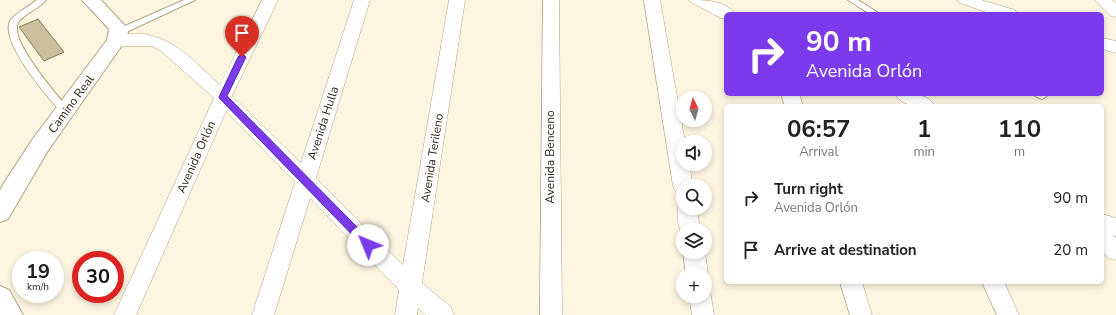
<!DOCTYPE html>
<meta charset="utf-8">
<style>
body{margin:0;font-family:"Nunito Sans",sans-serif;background:#f2f2f2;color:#222;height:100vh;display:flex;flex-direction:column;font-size:15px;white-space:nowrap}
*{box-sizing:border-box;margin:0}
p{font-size:13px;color:#767676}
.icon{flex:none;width:22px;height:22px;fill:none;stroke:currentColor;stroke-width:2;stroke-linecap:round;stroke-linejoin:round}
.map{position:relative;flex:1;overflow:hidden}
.details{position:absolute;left:724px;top:104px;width:380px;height:180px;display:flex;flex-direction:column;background:#fff;border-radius:6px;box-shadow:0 2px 6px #0003}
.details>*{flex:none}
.hud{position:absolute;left:724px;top:12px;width:380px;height:84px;border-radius:6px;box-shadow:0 2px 6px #0003;background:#7c3aed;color:#fff;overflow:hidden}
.needle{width:26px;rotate:354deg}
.fabs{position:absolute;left:676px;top:91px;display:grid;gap:8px}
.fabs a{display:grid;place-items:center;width:36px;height:36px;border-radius:50%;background:#fff;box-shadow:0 2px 6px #0003;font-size:20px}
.speed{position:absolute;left:12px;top:251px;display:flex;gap:8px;font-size:20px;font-weight:700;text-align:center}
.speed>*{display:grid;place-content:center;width:52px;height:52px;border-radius:50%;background:#fff;box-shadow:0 2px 6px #0003;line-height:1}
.speed small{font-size:10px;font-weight:400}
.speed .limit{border:6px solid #d22;background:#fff;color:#111}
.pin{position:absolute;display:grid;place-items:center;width:34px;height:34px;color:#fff;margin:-41px -17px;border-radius:50% 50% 50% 0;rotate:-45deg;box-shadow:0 0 4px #0007}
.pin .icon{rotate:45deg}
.me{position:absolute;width:44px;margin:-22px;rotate:315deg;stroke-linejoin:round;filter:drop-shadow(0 0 3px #0008)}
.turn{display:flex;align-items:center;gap:14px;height:84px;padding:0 16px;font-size:18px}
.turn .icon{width:52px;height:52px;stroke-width:2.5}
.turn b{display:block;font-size:28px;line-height:34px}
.eta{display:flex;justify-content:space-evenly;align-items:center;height:68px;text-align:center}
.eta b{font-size:24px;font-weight:700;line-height:28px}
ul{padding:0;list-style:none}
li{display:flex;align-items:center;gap:12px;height:52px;padding:0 16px}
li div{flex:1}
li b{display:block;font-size:15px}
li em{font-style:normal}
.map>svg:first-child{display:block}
.building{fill:#cdbf9d;stroke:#867a5a}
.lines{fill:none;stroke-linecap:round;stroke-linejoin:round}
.service-casing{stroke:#b1a382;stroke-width:2}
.minor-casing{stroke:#b1a382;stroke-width:1}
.tertiary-casing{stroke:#b1a382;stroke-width:2}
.service{fill:#fff;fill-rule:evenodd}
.minor{fill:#fff;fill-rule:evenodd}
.tertiary{fill:#fff;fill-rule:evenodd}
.route{fill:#7c3aed;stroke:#51269a}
.labels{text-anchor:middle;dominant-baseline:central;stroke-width:3.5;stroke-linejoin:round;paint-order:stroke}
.street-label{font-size:12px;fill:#2b2618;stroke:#fff}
</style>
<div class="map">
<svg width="1116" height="315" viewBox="0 0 1116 315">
<rect width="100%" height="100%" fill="#fdf5e0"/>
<path class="building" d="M38,19L64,52L44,61L19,27Z"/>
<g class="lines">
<defs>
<g id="service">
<path d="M37,0H46C40,8 22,15 18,23C9,41 57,94 68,109L70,111L65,114L62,113C48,97 0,43 10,21C13,15 31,5 37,0Z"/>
<path d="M184,0H195L122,34L119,35L115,32L116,30Z"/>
<path d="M848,0H858L880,14H870Z"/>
<path d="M1033,94H1045L1047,96L1042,99L1035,96Z"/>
</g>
<g id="minor">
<path d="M262,0H278L232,96L301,163L354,0H370L316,178L403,265L449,0H465L422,283L451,307L454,315H426L418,308L417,315H395L399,290L310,198L274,315H252L295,182L226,111L136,315H114L214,98L161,51L152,46H116L110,45L108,41L110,37C162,23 186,54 220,85Z"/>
<path d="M543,0H559L562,315H540Z"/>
<path d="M644,0H660L685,142H683V164H689L693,186H683V194L676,192L673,186Z"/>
<path d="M689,0C704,0 726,0 735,14H726V19L721,18L692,3Z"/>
<path d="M957,0H981L1015,10L1017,14H992L960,3Z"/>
<path d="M1095,0H1112L1116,3V17L1111,16Z"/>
<path d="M1102,38L1116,41V53L1102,49Z"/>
<path d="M781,94H799L803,106H785Z"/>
<path d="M895,94C909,94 927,92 935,106C921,106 903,108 895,94Z"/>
<path d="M683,201V208H697L700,230H683V236C678,227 675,212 680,202Z"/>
<path d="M1102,214L1116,218V236L1113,235L1116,238V260L1108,258L1102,251Z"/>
<path d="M683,252H705L708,274L705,280V274H686Z"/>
<path d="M840,282H862L872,315H850Z"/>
<path d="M982,282H1004L1019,315H997Z"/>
<path d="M705,288L708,289L711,296L714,315H692L689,296H705Z"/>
</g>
<g id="tertiary">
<path d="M82,0H101L126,27L128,32L125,41L47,152L8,219L0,222V190L4,183L32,140L107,40L109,29Z"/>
<path d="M0,286L9,290L23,315H0Z"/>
</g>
</defs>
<use href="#service" class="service-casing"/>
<use href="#minor" class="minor-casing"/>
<use href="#tertiary" class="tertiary-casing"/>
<use href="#service" class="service"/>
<use href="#minor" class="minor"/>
<use href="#tertiary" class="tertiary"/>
</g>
<path class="route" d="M242,54L246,57L227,96L372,242L373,245L372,248H365L220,99L219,97L238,57Z"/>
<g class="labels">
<g class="street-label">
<text transform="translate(71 104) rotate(-54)">Camino Real</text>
<text transform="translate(323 123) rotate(-72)">Avenida Hulla</text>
<text transform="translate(196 157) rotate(-66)">Avenida Orlón</text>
<text transform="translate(550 157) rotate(-90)">Avenida Benceno</text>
<text transform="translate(432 158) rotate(-81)">Avenida Terileno</text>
</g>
</g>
</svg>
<div class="fabs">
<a><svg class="needle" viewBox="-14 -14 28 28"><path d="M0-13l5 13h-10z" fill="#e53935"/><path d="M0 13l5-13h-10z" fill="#767676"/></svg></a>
<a><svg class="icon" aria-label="sound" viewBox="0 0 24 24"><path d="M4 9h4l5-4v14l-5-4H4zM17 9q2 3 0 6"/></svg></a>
<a><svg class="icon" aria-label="search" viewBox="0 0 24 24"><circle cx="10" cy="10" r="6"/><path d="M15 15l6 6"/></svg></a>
<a><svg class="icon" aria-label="layers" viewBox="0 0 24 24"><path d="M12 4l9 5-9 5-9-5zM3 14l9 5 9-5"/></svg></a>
<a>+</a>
</div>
<div class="speed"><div>19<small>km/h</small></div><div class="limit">30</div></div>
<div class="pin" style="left:242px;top:57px;background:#d93025"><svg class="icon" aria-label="arrive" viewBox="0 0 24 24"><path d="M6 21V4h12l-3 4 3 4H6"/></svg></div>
<svg class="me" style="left:368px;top:245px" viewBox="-20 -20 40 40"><circle r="19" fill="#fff"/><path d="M0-13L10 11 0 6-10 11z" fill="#7c3aed"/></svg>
<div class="hud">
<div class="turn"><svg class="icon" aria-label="right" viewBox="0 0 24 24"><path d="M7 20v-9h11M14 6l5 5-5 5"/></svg><div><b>90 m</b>Avenida Orlón</div></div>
</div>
<section class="details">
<div class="eta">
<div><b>06:57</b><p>Arrival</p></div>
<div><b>1</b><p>min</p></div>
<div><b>110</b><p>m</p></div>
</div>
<ul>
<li><svg class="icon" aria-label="right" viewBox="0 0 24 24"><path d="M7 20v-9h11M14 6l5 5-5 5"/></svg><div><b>Turn right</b><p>Avenida Orlón</p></div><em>90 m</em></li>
<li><svg class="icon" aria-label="arrive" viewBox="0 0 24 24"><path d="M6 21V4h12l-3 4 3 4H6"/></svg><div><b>Arrive at destination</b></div><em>20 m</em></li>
</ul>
</section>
</div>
